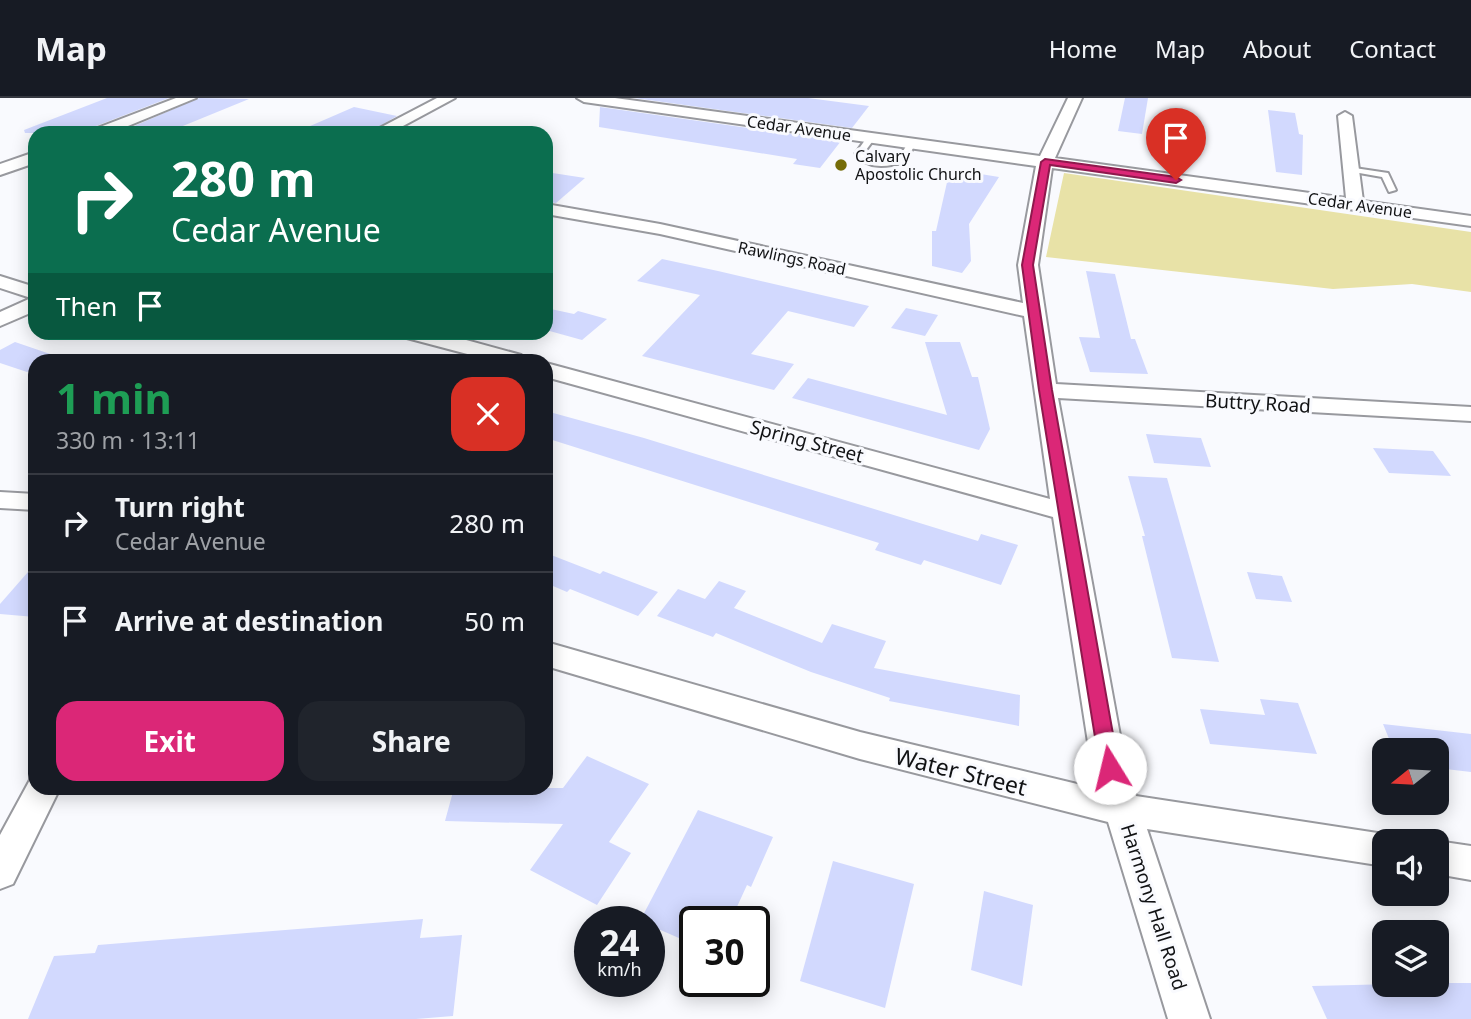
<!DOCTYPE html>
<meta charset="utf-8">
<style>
body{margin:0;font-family:"Noto Sans",sans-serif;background:#20242c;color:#f1f3f6;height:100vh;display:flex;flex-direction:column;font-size:26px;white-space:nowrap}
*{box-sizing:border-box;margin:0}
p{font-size:23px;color:#9ea1a6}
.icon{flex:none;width:38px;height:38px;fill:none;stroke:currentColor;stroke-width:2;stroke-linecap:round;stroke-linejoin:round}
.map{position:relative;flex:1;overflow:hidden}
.panel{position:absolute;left:28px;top:256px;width:525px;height:441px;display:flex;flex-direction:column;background:#171b24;border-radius:21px;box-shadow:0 4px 18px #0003}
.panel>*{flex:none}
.hud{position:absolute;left:28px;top:28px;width:525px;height:214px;border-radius:21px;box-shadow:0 4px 18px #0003;background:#0b6e4f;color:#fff;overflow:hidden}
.needle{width:46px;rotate:252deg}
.fabs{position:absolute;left:1372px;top:640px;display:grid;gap:14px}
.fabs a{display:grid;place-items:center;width:77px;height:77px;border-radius:14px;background:#171b24;box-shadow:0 4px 18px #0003;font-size:35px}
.speed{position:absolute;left:574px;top:808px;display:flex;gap:14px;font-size:35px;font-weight:700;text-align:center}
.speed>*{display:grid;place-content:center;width:91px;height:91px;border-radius:50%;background:#171b24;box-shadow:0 4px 18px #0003;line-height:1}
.speed small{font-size:18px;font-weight:400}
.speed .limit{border:4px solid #111;border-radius:10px;background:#fff;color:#111}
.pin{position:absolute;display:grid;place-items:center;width:60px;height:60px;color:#fff;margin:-72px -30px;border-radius:50% 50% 50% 0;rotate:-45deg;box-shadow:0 0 7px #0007}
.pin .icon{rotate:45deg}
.me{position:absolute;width:77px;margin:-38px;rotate:351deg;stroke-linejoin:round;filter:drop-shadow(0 0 5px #0008)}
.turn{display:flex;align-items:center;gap:24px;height:147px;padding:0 28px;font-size:32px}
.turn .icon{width:91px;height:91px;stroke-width:2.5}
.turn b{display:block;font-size:49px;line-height:60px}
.then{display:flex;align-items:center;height:66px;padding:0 28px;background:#0003;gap:14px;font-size:26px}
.round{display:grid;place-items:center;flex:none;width:74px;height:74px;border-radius:21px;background:#20242c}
.headline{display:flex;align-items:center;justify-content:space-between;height:119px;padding:0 28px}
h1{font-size:42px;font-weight:700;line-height:52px;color:#1e9e55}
.cta{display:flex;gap:14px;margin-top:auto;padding:14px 28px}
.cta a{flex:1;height:80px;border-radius:21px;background:#db2777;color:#fff;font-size:28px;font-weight:700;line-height:80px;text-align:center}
.cta a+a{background:#20242c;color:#f1f3f6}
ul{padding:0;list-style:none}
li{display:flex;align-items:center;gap:21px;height:98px;padding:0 28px;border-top:2px solid #363941}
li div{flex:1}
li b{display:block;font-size:26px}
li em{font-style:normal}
header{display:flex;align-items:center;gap:42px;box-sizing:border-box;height:98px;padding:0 35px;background:#171b24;border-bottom:2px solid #363941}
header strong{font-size:33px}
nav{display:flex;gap:38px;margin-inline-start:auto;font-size:24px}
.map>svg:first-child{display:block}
.green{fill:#e8e2a7}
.building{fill:#d2d9fe}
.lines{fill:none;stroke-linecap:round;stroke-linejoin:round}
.service-casing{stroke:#98999e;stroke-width:4}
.minor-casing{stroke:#98999e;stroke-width:4}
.service{fill:#fff;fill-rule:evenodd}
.minor{fill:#fff;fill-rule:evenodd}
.route{fill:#db2777;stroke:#8e194d;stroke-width:2}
.poi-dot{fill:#756c08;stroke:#f9fafe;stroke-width:2.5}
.labels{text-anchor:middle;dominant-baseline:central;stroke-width:6;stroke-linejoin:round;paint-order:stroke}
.far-street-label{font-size:16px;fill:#111214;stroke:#f9fafe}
.far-poi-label{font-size:16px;fill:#111214;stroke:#f9fafe;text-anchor:start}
.street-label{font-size:19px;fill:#111214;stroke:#f9fafe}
.near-street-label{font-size:23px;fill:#111214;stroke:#f9fafe}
</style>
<header>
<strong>Map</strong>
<nav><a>Home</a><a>Map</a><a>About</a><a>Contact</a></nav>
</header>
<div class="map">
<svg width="1471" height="921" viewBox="0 0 1471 921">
<rect width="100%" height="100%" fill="#f9fafe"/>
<path class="green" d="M1064,75L1471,134V194L1412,186L1333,191L1046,159Z"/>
<g class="building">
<path d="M107,0H169L91,30L86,35H25L24,32Z"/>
<path d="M199,0L249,1L178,30L170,28L151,35H118Z"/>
<path d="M634,0H808L869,8L852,30Z"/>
<path d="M1125,0H1148L1142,36L1118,33Z"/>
<path d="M354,9L397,18L368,35H294Z"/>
<path d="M600,9L841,43L820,70L793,66L797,61L599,29Z"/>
<path d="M1268,12L1295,15L1299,36L1303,37L1302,77L1276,74Z"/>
<path d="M950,71L999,79L969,126L971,163L962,175L932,168V133H936Z"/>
<path d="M546,74L585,80L556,105L546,104Z"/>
<path d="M662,161L718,173L869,208L854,229L788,213L751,256L794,266L774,292L642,258L700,197L637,183Z"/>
<path d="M1086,173L1115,176L1131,241H1135L1148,276L1090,274L1079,239L1100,240Z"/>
<path d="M546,210L574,216L578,213L607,221L582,242L546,232Z"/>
<path d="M906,210L938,217L925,238L891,230Z"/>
<path d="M15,244L56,258L48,262H35V270L27,274L0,265V252Z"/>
<path d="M925,244H960L972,279H978L990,331L979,352L792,300L808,280L947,317Z"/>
<path d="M546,313L644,340L978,443L981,436L1018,447L1001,487L924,462L921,467L875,452L879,445L546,340Z"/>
<path d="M1146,336L1201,340L1211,369L1154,365Z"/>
<path d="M1373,350L1433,353L1451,378L1389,375Z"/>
<path d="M1128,378L1167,380L1219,564L1172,560L1142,438H1145Z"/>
<path d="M546,455L600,476L603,473L658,494L638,518L570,491L567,494L546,485Z"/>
<path d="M35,466V519L0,516V506Z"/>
<path d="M1247,474L1282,478L1292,504L1256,501Z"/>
<path d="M719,483L746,493L734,510L822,545L832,526L886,543L874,570L1020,597L1019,628L889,603L890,600L811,574L716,535L713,539L657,518L678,491L705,501Z"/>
<path d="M1260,601L1298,605L1317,656L1210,646L1200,611L1265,617Z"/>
<path d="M1383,626L1471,636V674L1437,670V653H1394Z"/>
<path d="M587,658L649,686L609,744L631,755L597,807L530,772L563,726L445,723L454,690H563Z"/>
<path d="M698,712L773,739L751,789L747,787L730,824H695V847L649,827V824L640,823Z"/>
<path d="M833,763L914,786L885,910L800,883Z"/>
<path d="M984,793L1033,807L1022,888L971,872Z"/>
<path d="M423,821L420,840L462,837L453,918L416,921H28L54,858L95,855L98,847Z"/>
<path d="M1437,885H1471V921H1327L1312,888Z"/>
</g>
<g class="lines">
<defs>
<g id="service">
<path d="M868,38L875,40L863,56C874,65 886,64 899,60L909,43L916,45L905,64C887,69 868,72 855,56Z"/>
<path d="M1348,69L1388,75L1396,92L1389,94L1382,79L1348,73Z"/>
</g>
<g id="minor">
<path d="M176,0H196L111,35H89L92,32Z"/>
<path d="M437,0H455L390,35H370Z"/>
<path d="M577,0H615L1040,58L1068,0H1082L1055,60L1346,100L1338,18L1345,14L1352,18L1363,103L1471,118V128L1052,70L1038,167L1056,286L1471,309V323L1058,300L1126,670L1136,698L1384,736L1397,740L1399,744H1384V768L1147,731L1210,921H1168L1108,724L860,661L546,568V544L860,634L1098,691L1092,670L1053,419L546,279V265L1050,401L1024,218L660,136L546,116V106L660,126L1023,205L1018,167L1036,68L584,4Z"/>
<path d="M35,54V65L0,77V66Z"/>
<path d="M0,178L35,189V213L0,228V214L31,200L0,190Z"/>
<path d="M401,234H437L521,257L524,262H490L403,239Z"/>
<path d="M0,394L35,396V412L0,410Z"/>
<path d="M35,678V690H60L13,786L0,791V737L31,680Z"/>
<path d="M1437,743L1471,748V782L1437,776Z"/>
</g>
</defs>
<use href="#service" class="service-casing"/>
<use href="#minor" class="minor-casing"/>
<use href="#service" class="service"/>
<use href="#minor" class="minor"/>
</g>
<path class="route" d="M1045,61L1176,79L1181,82L1176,85L1050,67L1033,167L1052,292L1119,670L1116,675L1110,678L1103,675L1100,670L1039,292L1022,167L1041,64Z"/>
<circle class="poi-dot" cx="841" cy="67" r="7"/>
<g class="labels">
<g class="far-street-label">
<text transform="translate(799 30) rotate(8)">Cedar Avenue</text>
<text transform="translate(1360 107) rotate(8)">Cedar Avenue</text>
<text transform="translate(792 160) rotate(12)">Rawlings Road</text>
</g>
<g class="far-poi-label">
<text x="855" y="58">Calvary<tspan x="855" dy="18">Apostolic Church</tspan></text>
</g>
<g class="street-label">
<text transform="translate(1258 305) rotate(3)">Buttry Road</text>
<text transform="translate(807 343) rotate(15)">Spring Street</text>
<text transform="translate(1154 809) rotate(72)">Harmony Hall Road</text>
</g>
<g class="near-street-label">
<text transform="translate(961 673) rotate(14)">Water Street</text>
</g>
</g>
</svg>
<div class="fabs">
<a><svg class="needle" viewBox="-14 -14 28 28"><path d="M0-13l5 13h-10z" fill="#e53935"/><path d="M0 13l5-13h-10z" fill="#9ea1a6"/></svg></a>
<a><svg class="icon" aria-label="sound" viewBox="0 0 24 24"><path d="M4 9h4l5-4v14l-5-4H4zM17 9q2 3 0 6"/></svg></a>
<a><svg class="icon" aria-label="layers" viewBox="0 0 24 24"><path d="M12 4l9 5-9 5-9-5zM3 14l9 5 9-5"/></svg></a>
</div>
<div class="speed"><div>24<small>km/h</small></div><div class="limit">30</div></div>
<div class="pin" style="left:1176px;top:82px;background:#d93025"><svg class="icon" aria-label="arrive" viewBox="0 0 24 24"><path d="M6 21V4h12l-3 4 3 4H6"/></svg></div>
<svg class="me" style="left:1110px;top:670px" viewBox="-20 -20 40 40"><circle r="19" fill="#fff"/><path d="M0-13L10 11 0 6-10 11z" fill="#db2777"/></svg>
<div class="hud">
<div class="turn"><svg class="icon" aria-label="right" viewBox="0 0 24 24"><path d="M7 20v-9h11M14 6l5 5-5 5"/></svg><div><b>280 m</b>Cedar Avenue</div></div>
<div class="then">Then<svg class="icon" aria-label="arrive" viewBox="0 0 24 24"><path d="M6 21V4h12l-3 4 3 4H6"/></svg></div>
</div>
<section class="panel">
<div class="headline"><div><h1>1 min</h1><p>330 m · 13:11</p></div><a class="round" style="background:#d93025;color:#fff"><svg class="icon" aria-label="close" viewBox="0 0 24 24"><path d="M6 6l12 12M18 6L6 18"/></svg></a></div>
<ul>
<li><svg class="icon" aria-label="right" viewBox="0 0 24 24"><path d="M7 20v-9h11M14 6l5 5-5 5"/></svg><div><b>Turn right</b><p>Cedar Avenue</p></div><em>280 m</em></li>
<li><svg class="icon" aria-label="arrive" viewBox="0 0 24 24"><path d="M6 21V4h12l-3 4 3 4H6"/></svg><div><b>Arrive at destination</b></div><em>50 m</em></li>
</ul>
<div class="cta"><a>Exit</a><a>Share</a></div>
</section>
</div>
